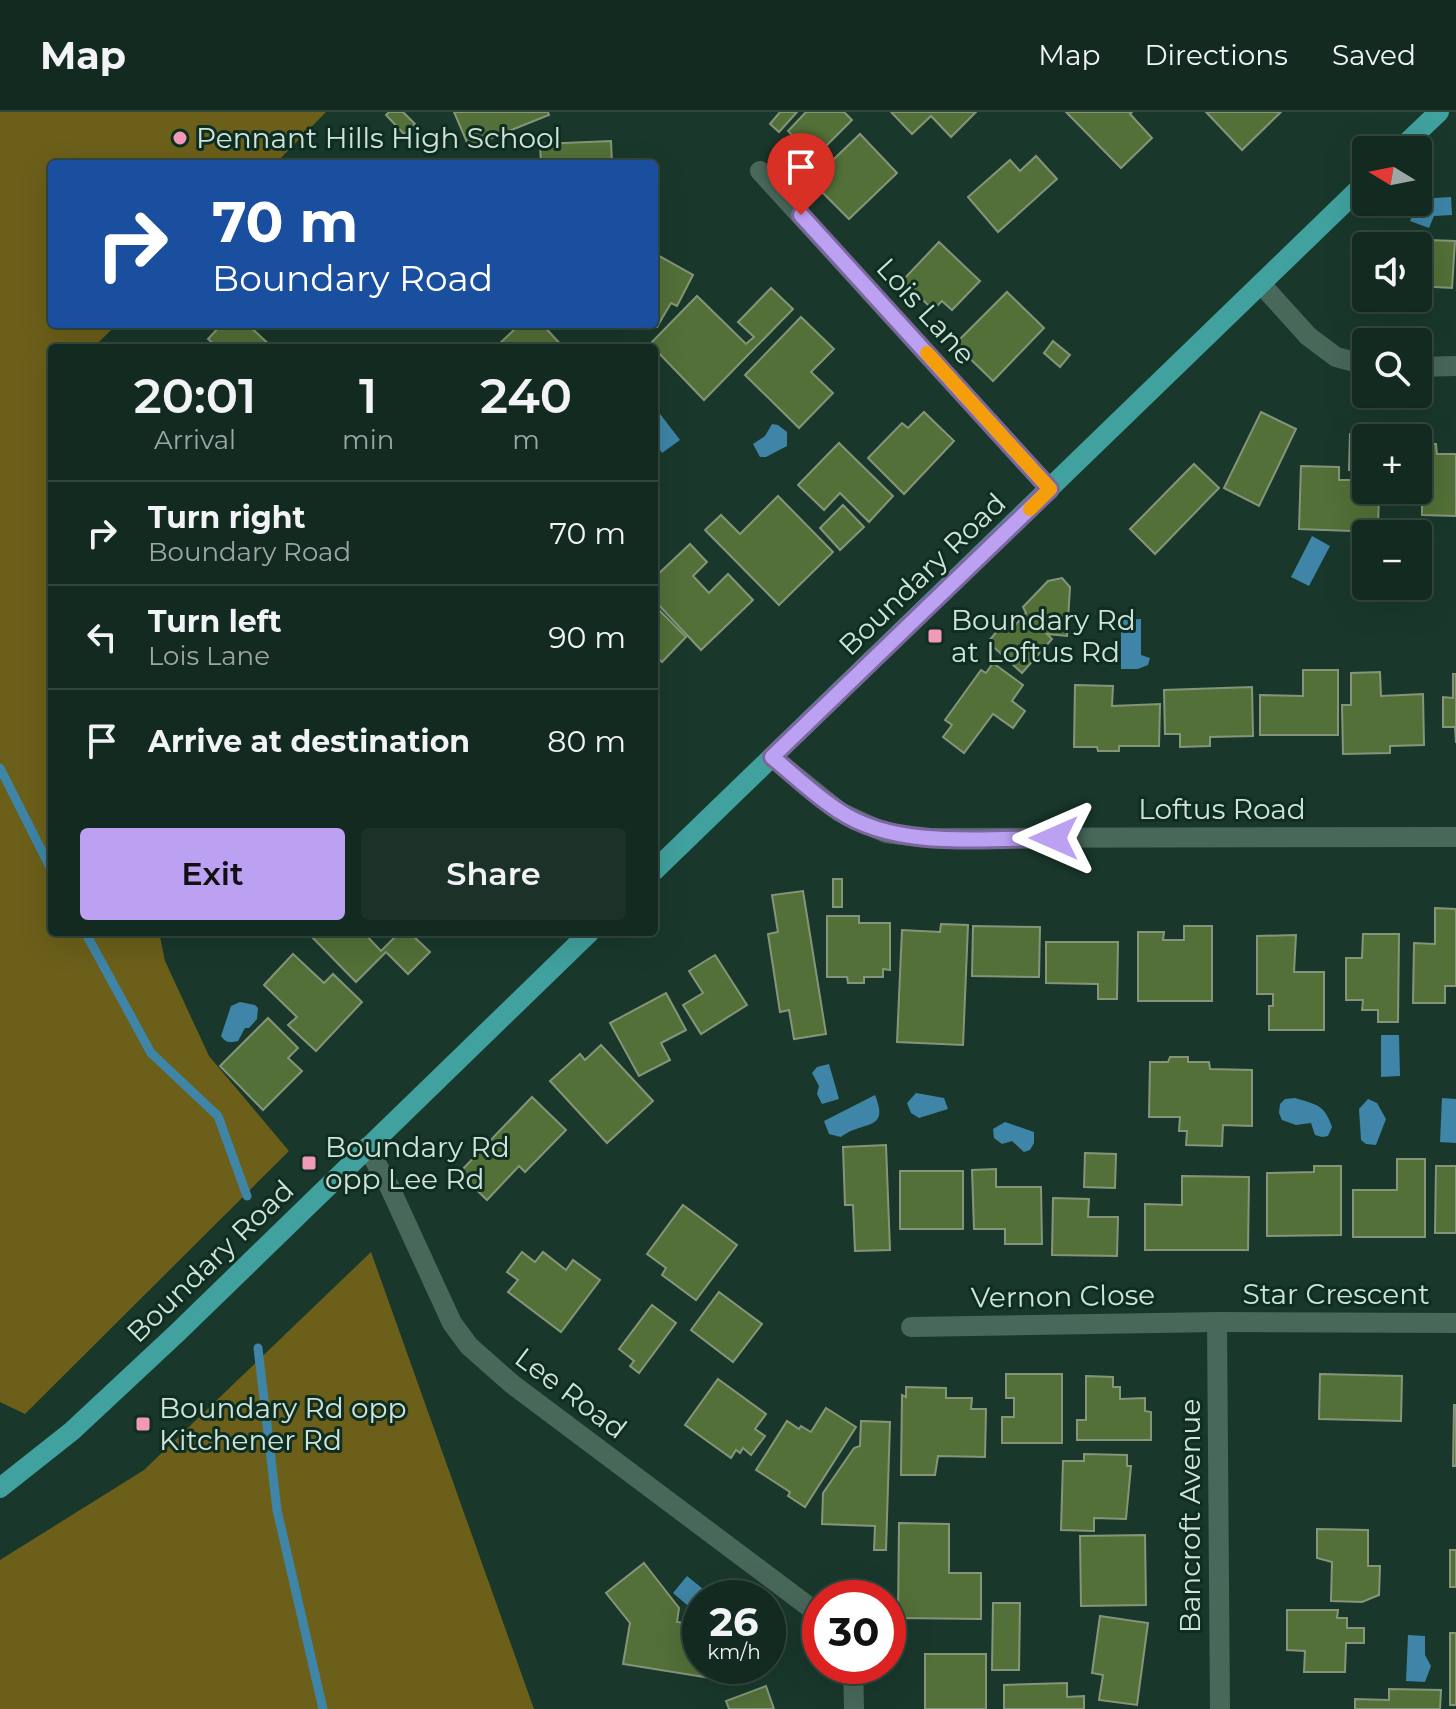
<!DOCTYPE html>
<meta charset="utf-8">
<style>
body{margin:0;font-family:Montserrat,sans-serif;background:#1c3229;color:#f1f3f6;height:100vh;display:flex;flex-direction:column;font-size:30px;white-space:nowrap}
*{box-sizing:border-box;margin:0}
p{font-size:26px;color:#9da7a5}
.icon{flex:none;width:44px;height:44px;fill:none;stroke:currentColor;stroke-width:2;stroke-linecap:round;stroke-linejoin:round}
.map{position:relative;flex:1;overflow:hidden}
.sheet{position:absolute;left:48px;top:232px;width:610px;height:592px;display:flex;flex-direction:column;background:#132a20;border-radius:8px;box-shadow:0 8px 32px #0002,0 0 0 2px #32463e}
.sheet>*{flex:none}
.guide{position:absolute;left:48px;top:48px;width:610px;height:168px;border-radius:8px;box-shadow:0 8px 32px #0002,0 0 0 2px #32463e;background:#1a4fa0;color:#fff;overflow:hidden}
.needle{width:52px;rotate:280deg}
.tools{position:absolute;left:1352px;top:24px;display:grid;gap:16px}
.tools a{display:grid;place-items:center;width:80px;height:80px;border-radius:8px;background:#132a20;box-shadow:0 8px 32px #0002,0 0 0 2px #32463e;font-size:40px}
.speed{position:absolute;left:682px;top:1468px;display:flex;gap:16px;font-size:40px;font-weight:700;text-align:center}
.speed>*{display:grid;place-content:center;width:104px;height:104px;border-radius:50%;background:#132a20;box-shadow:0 8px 32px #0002,0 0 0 2px #32463e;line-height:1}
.speed small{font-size:20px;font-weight:400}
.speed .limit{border:12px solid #d22;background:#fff;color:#111}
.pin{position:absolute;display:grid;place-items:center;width:68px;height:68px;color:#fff;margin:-82px -34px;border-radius:50% 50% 50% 0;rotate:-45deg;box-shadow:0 0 8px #0007}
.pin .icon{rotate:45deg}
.me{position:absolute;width:88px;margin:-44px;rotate:270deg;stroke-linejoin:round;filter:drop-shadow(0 0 6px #0008)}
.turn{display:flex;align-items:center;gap:28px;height:168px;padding:0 32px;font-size:36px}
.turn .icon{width:104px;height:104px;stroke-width:2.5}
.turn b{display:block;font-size:56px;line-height:68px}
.eta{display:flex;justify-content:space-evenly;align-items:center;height:136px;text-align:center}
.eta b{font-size:48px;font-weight:600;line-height:56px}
.cta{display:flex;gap:16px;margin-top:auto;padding:16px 32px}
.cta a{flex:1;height:92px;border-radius:8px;background:#bca0f2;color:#111;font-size:32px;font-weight:600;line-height:92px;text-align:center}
.cta a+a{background:#1c3229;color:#f1f3f6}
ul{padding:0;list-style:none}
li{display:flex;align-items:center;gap:24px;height:104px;padding:0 32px;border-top:2px solid #32463e}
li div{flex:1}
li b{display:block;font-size:30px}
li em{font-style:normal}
header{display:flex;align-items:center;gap:48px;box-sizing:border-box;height:112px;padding:0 40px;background:#132a20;border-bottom:2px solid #32463e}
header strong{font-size:38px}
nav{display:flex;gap:44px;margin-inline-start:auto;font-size:28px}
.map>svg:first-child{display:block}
.forest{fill:#6c5f1a}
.water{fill:#3e85a8}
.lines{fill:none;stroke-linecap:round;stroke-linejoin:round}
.stream{stroke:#3e85a8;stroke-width:9}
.building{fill:#527038;stroke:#86957a;stroke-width:2}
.minor{stroke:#48685a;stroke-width:20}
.primary{stroke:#40a19e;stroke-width:20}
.route-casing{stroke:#7a689d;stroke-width:20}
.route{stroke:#bca0f2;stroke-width:14}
.slow{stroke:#f59e0b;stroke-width:14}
.poi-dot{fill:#f09ab7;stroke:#0f2e22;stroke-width:3}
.labels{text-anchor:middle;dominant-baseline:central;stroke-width:6;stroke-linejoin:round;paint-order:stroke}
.poi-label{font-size:28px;fill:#d2e3db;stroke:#0f2e22;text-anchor:start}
.street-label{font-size:28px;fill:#d2e3db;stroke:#0f2e22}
</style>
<header>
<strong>Map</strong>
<nav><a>Map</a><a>Directions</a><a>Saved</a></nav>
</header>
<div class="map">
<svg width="1456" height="1597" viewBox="0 0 1456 1597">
<rect width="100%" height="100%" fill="#19382b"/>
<g class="forest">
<path d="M0,0H326L275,52H52V212H117L93,236H52V820H159L165,849L209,944L289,1039L25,1302L0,1290Z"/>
<path d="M371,1140L534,1597H0V1448L144,1358Z"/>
</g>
<g class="water">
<path d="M1451,85L1452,103L1434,104L1429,116L1410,109L1419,87Z"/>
<path d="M654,294L680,328L662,341L654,329Z"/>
<path d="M772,312L778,313L787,320V334L766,345H760L753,332L765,324Z"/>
<path d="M1312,424L1330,434L1309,474L1291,465Z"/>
<path d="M1141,507V543L1150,546L1148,553L1138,557H1121V508Z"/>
<path d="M240,890L255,893L258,896L257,907L249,916H245L238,929C230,931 226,931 221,924L231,894Z"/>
<path d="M1381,923H1399L1400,964L1381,965Z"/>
<path d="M829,952L839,987L822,992L817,982L819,974L812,961L817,955Z"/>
<path d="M916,981L944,986L948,997L919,1006L911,1001L907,991Z"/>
<path d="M875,983C890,1020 863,1008 841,1025L829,1022L824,1009Z"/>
<path d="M1295,986C1317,993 1324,992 1332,1015L1328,1024L1322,1025L1315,1023L1311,1011L1296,1013L1282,1008L1279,1001L1280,992L1285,987Z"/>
<path d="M1442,986L1456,987V1031L1440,1030Z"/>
<path d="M1368,987L1377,991L1386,1007L1376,1033L1366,1032L1361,1028L1359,997Z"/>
<path d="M1005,1010L1034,1020V1031L1030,1038L1024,1040L1012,1029L1002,1032L994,1026L993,1017Z"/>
<path d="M687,1464L714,1486H700V1504L673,1481Z"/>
<path d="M1408,1523L1425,1524V1543L1431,1554L1425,1570L1406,1569Z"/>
</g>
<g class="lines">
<g class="stream">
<path d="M0,656L52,759"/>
<path d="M85,820L151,941L218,1004L247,1084"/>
<path d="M258,1236L277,1398L323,1597"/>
</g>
</g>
<g class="building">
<path d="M389,0H403L415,12L404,22L386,3Z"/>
<path d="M454,0H548L549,3L469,35Z"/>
<path d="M780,0H797L779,20L770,12Z"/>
<path d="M806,0H844L852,8L805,55L785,35L794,25L788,19Z"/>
<path d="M891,0H976L951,25L931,4L912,22Z"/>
<path d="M1066,0H1132L1130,2L1152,26L1121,56Z"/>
<path d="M1206,0H1281L1242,38Z"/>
<path d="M860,22L897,61L849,107L811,69Z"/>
<path d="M611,29L612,52H541L540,32Z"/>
<path d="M1036,44L1057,67L998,120L968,85L1010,48L1020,59Z"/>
<path d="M1401,127L1455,129L1452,176L1418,174V134H1401Z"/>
<path d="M939,130L980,169L952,198L942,189L933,198L903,168Z"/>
<path d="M654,141L693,163L677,194L671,191L657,215L651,212H654Z"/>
<path d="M771,176L793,197L704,288L654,236L649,233L697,184L746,232L754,225L738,210Z"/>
<path d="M1007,180L1044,216L993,269L955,232Z"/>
<path d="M801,205L834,237L811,260L833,281L799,316L745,263Z"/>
<path d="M222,212H247L273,236H218L208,227Z"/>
<path d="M520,212H542L564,236H495Z"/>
<path d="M1053,229L1070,243L1060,255L1044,241Z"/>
<path d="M924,300L954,329L904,382L868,346L902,311L908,316Z"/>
<path d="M1261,300L1296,317L1259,394L1224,376Z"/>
<path d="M1350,322L1387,324V326H1366V378H1379L1378,420L1299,417L1301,354L1339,355V368H1359V358H1349Z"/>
<path d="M839,331L893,384L869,410L840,381L824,398L798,373Z"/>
<path d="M1418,332H1436L1437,342H1456V404L1422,403V384L1401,383V378H1418Z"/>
<path d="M1194,352L1219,376L1155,442L1130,417Z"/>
<path d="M778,384L833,440L779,493L705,418L721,403L740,422Z"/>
<path d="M843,393L864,415L840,438L820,416Z"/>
<path d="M690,432L707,450L693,464L709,481L728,462L753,488L701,538L654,488V466Z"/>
<path d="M1062,466L1070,475L1067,524L1047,522L1052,527L1022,561L988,530L1004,511L1011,518L1026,501L1023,495L1048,469Z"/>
<path d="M654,493L686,525L662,550L654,543Z"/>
<path d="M993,551L1023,573L1012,589L1025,599L1013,616L993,602L964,641L943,625L952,613L945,608L981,558L986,561Z"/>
<path d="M1303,558H1338V623H1260V583L1303,584Z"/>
<path d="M1380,560L1381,584L1423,582L1424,633L1390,634V641L1343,642L1342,593H1351V561Z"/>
<path d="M1453,562H1456V631L1455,615H1443V585L1453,586Z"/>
<path d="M1075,573L1113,574L1112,594L1160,592L1159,634H1119V639H1098L1097,635H1074Z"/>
<path d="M1252,575L1253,624L1210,625V634L1180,635V622H1165L1164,578Z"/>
<rect x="833" y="767" width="9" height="28"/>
<path d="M803,779L826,922L794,927L789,898L780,900L768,822L778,820L772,783Z"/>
<path d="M1435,796L1456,797V874H1445V891H1413L1414,831L1435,832Z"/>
<path d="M827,804H859V811H890V858L883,857V865H864V871H848L847,865H827Z"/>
<path d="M941,812L968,813L963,933L897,930L902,818L940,820Z"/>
<path d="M973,814L1040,815L1039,865L972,864Z"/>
<path d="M1184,814H1212V889H1138V820H1164L1163,828H1184Z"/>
<path d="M307,820H363L381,839L400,820H409L430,840L408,862L386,840L356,870Z"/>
<path d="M1363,822H1399L1398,910H1378V898H1362L1363,888H1346V846H1362Z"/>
<path d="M1296,823L1294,860H1324V918H1269V894H1273V882H1257V824Z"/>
<path d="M1046,830H1118L1117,887H1098V872L1046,871Z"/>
<path d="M293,842L324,871L333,862L362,890L316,939L288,913L297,905L264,873Z"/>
<path d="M715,843L747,893L701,922L683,893L703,881L689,859Z"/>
<path d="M666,881L686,918L661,931L670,948L639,964L610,911Z"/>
<path d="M268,906L298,936L288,946L302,959L263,998L220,954Z"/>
<path d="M601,933L653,989L607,1031L550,969L580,942L585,948Z"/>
<path d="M1170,945H1188V950H1209L1210,957L1252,958V1014L1223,1013L1222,1034L1186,1033L1187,1019H1179L1180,1005H1149L1150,950H1168Z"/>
<path d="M532,985L566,1018L525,1060L519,1054L487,1088L459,1061Z"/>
<path d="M886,1033L890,1138L855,1139L853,1093H845L843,1035Z"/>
<path d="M1085,1041L1116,1042L1115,1076L1084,1075Z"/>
<path d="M1397,1047H1425V1125H1353V1078H1397Z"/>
<path d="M1314,1054H1341V1123L1267,1124V1061L1314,1060Z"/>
<path d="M1436,1054H1456V1121H1435Z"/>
<path d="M996,1057V1075H1041L1042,1132H1005V1117H974L972,1058Z"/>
<rect x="900" y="1059" width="63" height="58"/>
<path d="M1182,1064L1249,1065L1248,1138H1145V1092L1182,1093Z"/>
<path d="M1053,1086L1089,1087L1088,1105H1118L1117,1144L1052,1143Z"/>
<path d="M683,1093L737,1133L696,1188L662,1163L666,1156L647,1142Z"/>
<path d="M522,1140L535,1150L543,1140L566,1158L573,1148L600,1168L561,1220L508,1180L518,1168L507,1160Z"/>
<path d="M719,1180L762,1212L733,1250L691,1218Z"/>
<path d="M652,1193L676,1211L639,1261L630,1254L634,1249L619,1237Z"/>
<path d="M1006,1262H1062V1331H1002V1305H1014V1286H1006Z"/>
<path d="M1320,1262L1402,1264L1401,1309L1319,1307Z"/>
<path d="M1086,1264L1113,1265V1275H1120V1287L1145,1286V1299L1151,1300V1328H1077V1308H1086Z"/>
<path d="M718,1267L766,1302L755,1317L765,1324L751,1343L743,1336L740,1341L736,1338L731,1346L685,1313Z"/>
<path d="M906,1275L946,1276V1286H972L971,1297H986L985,1345L938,1344L935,1363H901L902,1283L906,1285Z"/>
<path d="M1454,1293H1456V1354H1453Z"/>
<path d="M826,1296L856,1315L805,1395L788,1384L790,1380L756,1358L787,1309L799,1317L801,1314L811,1320Z"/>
<path d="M861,1309L890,1310L886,1438H874L875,1414L822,1412L823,1381L854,1336L860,1334Z"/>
<path d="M1084,1342L1127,1343V1354H1131L1126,1407L1094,1406V1419L1061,1418L1063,1349H1084Z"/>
<path d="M899,1411L949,1412V1461H981V1507L898,1506Z"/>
<path d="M1317,1417L1368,1418V1454H1380L1379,1483L1362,1490L1331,1489L1332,1450L1317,1446Z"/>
<path d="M1145,1423L1146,1493L1081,1494L1080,1424Z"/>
<rect x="1450" y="1438" width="6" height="37"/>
<path d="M644,1451L679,1496L677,1510L700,1513V1554H720L717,1567L623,1552L630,1511L606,1481Z"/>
<path d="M993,1491H1020L1019,1558H992Z"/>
<path d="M1287,1498H1338L1337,1506H1347V1516H1364V1531H1346L1345,1560H1304L1305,1539L1287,1538Z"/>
<path d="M1100,1504L1148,1511L1137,1593L1099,1588L1103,1563L1092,1561Z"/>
<rect x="1450" y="1521" width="6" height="72"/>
<rect x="925" y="1542" width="61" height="55"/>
<path d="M1067,1571V1585L1084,1584V1597H1004V1573Z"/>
<path d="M766,1574L774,1597H729L726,1589Z"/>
<path d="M1389,1577L1441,1578L1440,1597H1355V1587L1389,1588Z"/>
</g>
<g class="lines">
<g class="minor">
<path d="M760,59L1050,377"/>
<path d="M1261,172L1308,224L1336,245L1366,253"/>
<path d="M1418,255L1456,254"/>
<path d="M772,645L840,700L886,721L930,726L1456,725"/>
<path d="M367,1035L390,1076L452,1211L469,1234L512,1272L820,1503"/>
<path d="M1217,1210L1220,1597"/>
<path d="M911,1215L1217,1210L1456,1211"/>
<path d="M853,1554L854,1597"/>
</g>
<g class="primary">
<path d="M1399,38L1439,0"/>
<path d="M654,759L1366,70"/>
<path d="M0,1376L72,1319L177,1221L590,820"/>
</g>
</g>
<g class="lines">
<defs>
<path id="route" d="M801,103L1050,377L772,645C794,663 815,684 839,699C897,738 987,726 1054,726"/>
</defs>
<use href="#route" class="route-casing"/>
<use href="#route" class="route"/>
<path class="slow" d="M927,241L1050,377L1030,397"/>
</g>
<g class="poi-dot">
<circle cx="180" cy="26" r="8"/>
<rect x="927" y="516" width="16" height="16" rx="4"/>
<rect x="301" y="1043" width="16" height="16" rx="4"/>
<rect x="135" y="1304" width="16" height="16" rx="4"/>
</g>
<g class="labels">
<g class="poi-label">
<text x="196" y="26">Pennant Hills High School</text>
<text x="951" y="508">Boundary Rd<tspan x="951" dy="32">at Loftus Rd</tspan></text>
<text x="325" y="1035">Boundary Rd<tspan x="325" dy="32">opp Lee Rd</tspan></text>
<text x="159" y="1296">Boundary Rd opp<tspan x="159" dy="32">Kitchener Rd</tspan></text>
</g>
<g class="street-label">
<text transform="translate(926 199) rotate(48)">Lois Lane</text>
<text transform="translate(922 462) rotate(-44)">Boundary Road</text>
<text x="1222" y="697">Loftus Road</text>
<text transform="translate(210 1149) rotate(-44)">Boundary Road</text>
<text x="1336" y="1182">Star Crescent</text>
<text transform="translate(1063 1184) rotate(-1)">Vernon Close</text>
<text transform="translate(571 1281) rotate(37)">Lee Road</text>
<text transform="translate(1190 1404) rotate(-90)">Bancroft Avenue</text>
</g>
</g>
</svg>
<div class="tools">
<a><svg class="needle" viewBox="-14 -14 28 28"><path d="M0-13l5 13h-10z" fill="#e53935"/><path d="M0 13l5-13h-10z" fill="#9da7a5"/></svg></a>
<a><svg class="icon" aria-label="sound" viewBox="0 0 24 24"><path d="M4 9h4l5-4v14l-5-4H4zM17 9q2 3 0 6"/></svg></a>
<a><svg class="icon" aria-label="search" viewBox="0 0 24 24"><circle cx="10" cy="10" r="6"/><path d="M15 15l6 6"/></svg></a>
<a>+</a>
<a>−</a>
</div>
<div class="speed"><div>26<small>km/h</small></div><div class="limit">30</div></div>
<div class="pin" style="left:801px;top:103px;background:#d93025"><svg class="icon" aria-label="arrive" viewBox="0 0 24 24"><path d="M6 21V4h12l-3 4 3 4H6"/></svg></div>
<svg class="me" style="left:1054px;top:726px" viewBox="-20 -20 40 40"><path d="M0-17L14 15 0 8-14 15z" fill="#bca0f2" stroke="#fff" stroke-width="4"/></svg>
<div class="guide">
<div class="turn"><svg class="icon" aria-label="right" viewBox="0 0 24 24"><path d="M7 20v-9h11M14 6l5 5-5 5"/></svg><div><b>70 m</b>Boundary Road</div></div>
</div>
<section class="sheet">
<div class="eta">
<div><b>20:01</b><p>Arrival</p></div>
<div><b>1</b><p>min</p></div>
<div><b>240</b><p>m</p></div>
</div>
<ul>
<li><svg class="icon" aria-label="right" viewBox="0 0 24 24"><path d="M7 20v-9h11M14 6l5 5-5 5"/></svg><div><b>Turn right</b><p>Boundary Road</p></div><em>70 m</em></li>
<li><svg class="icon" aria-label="left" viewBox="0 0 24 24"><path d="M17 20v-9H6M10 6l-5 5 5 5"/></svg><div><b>Turn left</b><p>Lois Lane</p></div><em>90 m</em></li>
<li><svg class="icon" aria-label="arrive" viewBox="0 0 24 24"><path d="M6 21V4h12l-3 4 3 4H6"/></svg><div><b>Arrive at destination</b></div><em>80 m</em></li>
</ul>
<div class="cta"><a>Exit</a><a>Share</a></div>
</section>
</div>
